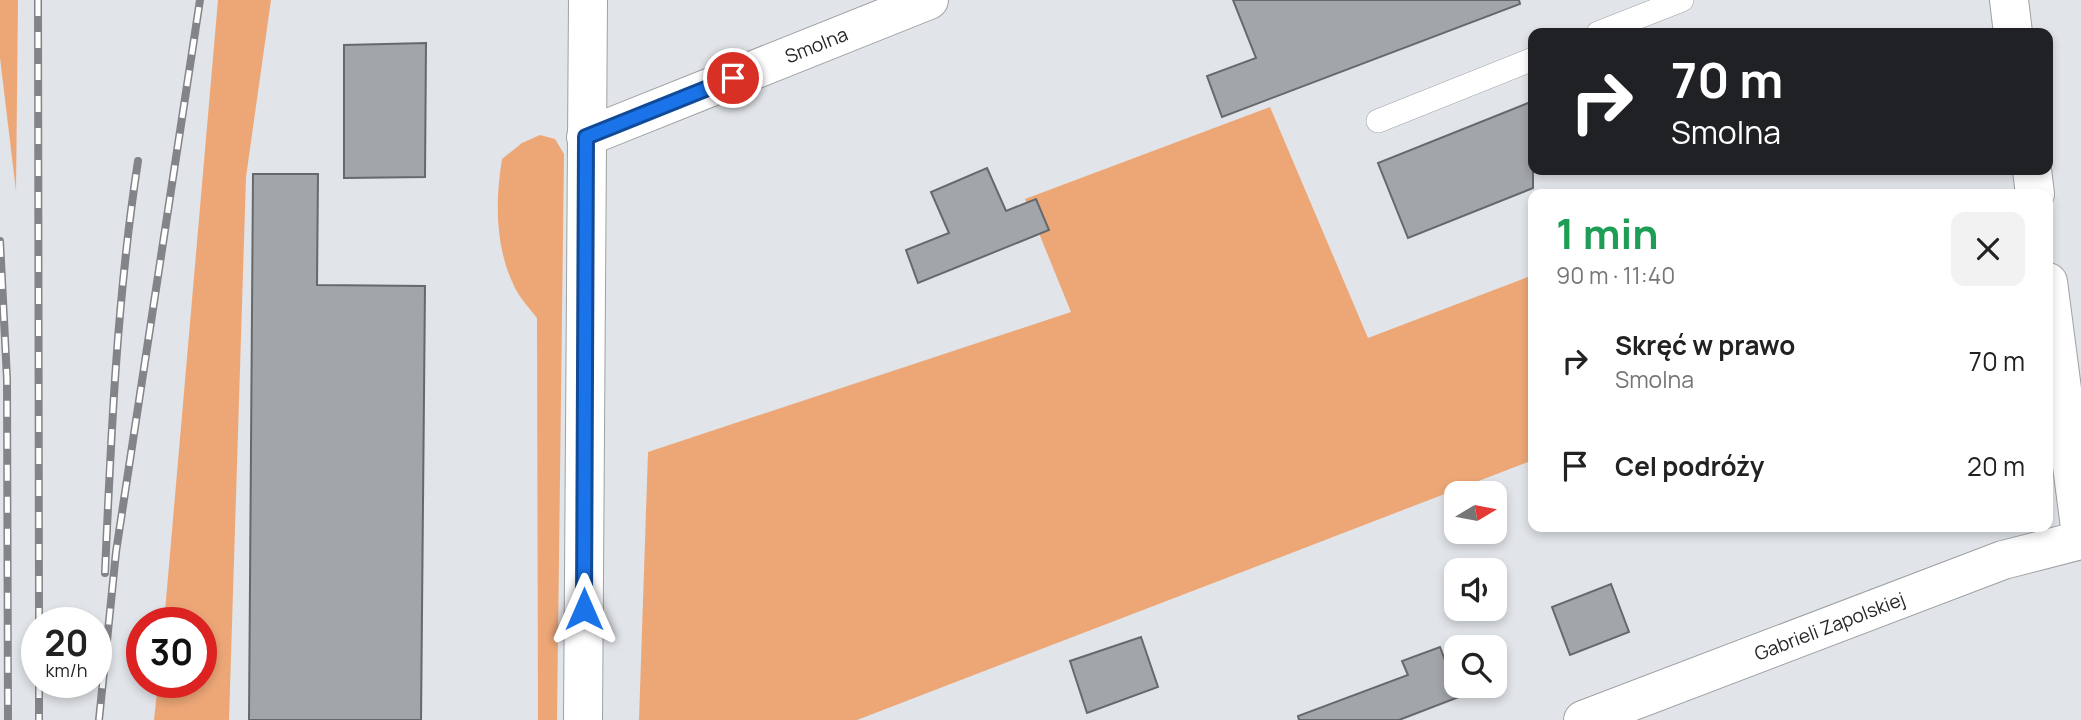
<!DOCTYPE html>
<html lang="pl">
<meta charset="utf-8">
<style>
body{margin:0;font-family:Manrope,sans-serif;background:#f2f2f2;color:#222;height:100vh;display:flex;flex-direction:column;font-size:26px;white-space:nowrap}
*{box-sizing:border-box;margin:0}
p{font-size:23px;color:#767676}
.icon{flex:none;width:38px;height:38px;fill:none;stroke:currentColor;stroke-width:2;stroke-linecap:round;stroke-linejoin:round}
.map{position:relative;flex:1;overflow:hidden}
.panel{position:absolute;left:1528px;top:189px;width:525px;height:343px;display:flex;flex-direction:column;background:#fff;border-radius:14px;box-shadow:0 4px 10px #0003}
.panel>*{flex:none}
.banner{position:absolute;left:1528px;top:28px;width:525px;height:147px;border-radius:14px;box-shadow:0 4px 10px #0003;background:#202124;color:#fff;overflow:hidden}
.needle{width:46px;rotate:80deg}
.controls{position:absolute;left:1444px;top:481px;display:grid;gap:14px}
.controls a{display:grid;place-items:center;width:63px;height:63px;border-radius:14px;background:#fff;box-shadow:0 4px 10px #0003;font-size:35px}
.speed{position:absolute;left:21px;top:607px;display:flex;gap:14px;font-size:35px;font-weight:700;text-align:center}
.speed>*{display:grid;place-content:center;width:91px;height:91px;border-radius:50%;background:#fff;box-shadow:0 4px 10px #0003;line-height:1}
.speed small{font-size:18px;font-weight:400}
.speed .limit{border:10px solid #d22;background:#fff;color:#111}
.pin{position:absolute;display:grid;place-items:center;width:60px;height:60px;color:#fff;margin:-30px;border:4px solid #fff;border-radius:50%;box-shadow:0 2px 7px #0007}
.me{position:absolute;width:77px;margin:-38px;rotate:0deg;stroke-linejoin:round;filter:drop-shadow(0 0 5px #0008)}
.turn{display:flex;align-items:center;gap:24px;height:147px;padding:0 28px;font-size:32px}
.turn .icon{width:91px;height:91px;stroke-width:2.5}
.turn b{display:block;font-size:49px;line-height:60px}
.round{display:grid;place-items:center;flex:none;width:74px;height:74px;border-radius:14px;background:#f2f2f2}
.overview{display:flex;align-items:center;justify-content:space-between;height:119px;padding:0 28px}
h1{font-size:42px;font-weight:700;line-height:52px;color:#1e9e55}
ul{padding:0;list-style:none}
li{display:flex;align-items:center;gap:21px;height:105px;padding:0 28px}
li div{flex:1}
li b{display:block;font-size:26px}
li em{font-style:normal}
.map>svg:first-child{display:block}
.green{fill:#eda777}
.building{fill:#a2a5a9;stroke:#66696c;stroke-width:2}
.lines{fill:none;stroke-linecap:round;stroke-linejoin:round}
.service-casing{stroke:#9ea1a4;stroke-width:24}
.minor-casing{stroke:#9ea1a4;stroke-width:40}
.tertiary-casing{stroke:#9ea1a4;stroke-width:40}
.service{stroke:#fff;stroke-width:23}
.minor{stroke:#fff;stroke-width:38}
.tertiary{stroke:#fff;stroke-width:38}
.rail-casing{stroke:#828487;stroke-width:8}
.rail{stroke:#fff;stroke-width:5;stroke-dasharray:16;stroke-linecap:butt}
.route-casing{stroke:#114b97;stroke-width:18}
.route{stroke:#1a73e8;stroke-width:12}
.labels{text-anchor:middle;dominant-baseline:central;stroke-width:6;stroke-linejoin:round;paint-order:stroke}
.street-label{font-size:19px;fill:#252628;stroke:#fff}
</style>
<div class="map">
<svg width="2081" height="720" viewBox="0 0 2081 720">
<rect width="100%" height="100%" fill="#e1e4e8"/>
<g class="green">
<path d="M0,0H18L16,191L0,58Z"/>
<path d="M218,0H271L246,177L229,720H154L158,683L201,682V623H164Z"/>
<path d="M1270,107L1368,338L1533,275V460L857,720H639L648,452L1071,312L1025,199Z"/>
<path d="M540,135L555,139L564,154L557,720H538L537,318C530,309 520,298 515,288C495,248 495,202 502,159L522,143Z"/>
</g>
<g class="building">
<path d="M1233,0H1519L1520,4L1222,117L1207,76L1256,58Z"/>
<path d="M426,43L425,177L344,178V45Z"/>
<path d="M1533,101V188L1408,238L1378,163Z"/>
<path d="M987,168L1006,211L1036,199L1049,230L918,283L906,250L949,233L931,192Z"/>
<path d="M253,174H318L317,285L425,286L421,720H249Z"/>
<path d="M1611,584L1629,632L1570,655L1552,607Z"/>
<path d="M1141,637L1158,687L1087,713L1070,661Z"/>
<path d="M1440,647L1459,697L1399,720H1299L1298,716L1408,675L1402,661Z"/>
</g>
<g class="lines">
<defs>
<g id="service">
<path d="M1598,33L1682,0"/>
<path d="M1378,121L1533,59"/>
</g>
<g id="minor">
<path id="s1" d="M586,137L929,0"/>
<path d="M583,720L588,0"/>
<path id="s2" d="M1583,720L2003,560L2081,540"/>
</g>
<g id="tertiary">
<path d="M2009,0L2013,33"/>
<path d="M2032,170L2035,194"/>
<path d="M2048,282L2081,535"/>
</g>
</defs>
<use href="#service" class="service-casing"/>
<use href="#minor" class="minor-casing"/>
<use href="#tertiary" class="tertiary-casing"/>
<use href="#service" class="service"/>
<use href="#minor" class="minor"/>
<use href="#tertiary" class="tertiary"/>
<defs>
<g id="rail">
<path d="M38,0L39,623"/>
<path d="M0,241L7,379L8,720"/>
<path d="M105,573C111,435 117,298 138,161"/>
<path d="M39,682V720"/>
<path d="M99,720L116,552L200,0"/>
</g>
</defs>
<use href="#rail" class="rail-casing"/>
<use href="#rail" class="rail"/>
</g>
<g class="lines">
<defs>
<path id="route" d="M584,609L586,137L733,78"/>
</defs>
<use href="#route" class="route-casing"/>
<use href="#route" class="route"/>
</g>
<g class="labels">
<g class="street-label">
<text stroke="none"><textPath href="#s1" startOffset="248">Smolna</textPath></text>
<text stroke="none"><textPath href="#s2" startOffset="264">Gabrieli Zapolskiej</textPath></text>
</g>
</g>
</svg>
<div class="controls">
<a><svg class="needle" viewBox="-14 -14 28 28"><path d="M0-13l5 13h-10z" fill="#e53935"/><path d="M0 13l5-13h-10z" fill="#767676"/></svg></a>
<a><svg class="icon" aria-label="sound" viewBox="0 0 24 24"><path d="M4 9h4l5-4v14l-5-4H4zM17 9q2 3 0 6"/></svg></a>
<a><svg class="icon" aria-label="search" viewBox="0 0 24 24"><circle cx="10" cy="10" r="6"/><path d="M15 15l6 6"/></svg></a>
</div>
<div class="speed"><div>20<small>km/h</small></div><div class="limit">30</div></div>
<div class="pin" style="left:733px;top:78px;background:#d93025"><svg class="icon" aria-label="arrive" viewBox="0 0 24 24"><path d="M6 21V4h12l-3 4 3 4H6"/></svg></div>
<svg class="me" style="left:584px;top:609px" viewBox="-20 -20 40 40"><path d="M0-17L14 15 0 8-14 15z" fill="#1a73e8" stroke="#fff" stroke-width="4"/></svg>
<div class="banner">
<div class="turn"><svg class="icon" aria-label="right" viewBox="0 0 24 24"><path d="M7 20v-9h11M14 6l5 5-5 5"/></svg><div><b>70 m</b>Smolna</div></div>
</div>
<section class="panel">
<div class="overview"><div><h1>1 min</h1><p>90 m · 11:40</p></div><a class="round"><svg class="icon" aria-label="close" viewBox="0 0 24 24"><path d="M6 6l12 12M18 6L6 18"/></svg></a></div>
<ul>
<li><svg class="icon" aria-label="right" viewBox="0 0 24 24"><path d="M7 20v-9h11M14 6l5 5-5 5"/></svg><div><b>Skręć w prawo</b><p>Smolna</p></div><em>70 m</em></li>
<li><svg class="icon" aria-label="arrive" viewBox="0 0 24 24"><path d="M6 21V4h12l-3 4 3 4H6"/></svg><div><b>Cel podróży</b></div><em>20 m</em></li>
</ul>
</section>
</div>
